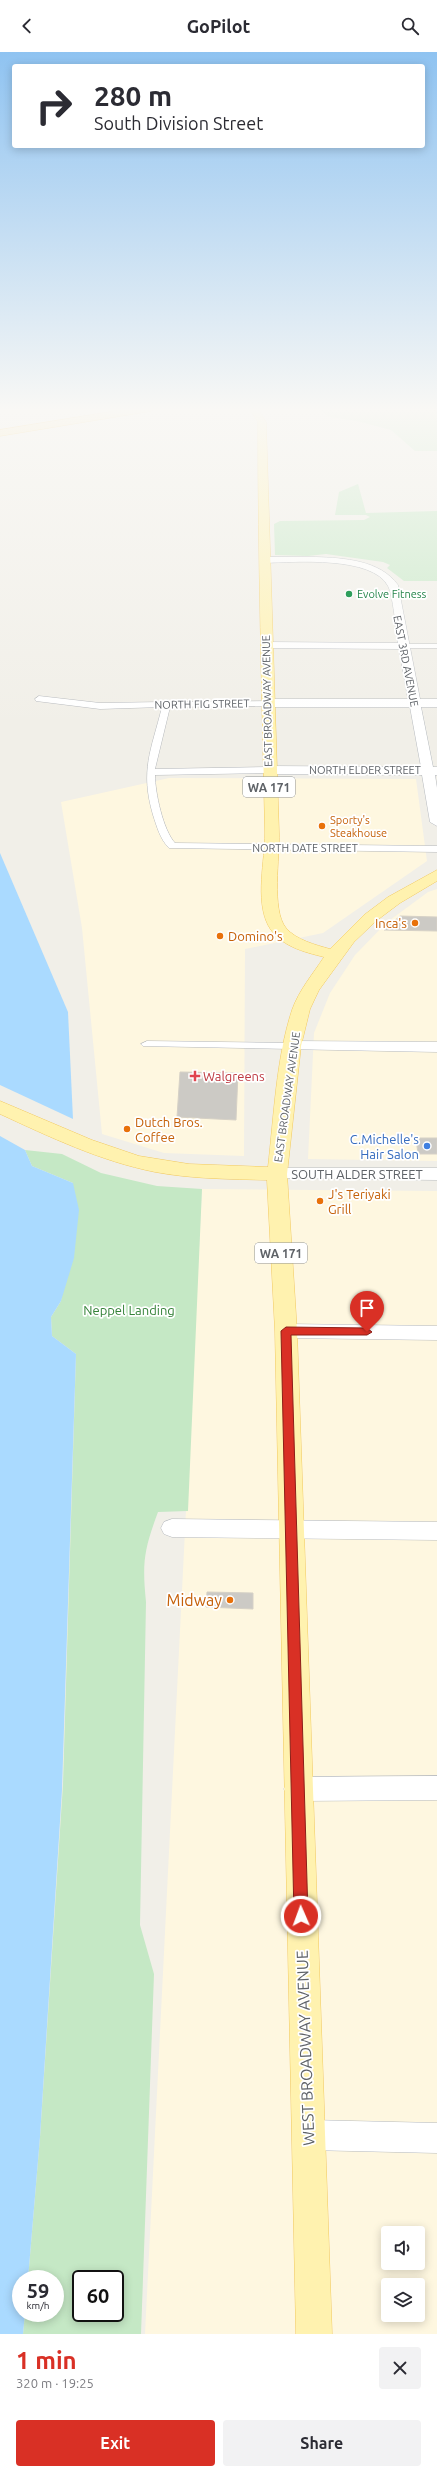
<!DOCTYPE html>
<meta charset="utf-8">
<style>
body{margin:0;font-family:Ubuntu,sans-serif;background:#f2f2f3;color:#2b2b33;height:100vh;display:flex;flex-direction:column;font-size:15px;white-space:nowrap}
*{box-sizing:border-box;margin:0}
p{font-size:13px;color:#7c7c81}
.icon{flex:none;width:22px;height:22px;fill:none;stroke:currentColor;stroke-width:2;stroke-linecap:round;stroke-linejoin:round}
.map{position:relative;height:2282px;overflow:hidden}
.panel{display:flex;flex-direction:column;background:#fff;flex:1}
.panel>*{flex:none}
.hud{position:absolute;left:12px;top:12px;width:413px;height:84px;border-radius:4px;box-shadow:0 2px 10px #0003;background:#fff;color:#2b2b33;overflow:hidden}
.controls{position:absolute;left:381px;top:2174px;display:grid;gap:8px}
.controls a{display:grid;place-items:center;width:44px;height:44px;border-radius:4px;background:#fff;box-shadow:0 2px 10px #0003;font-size:20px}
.speed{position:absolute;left:12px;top:2218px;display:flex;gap:8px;font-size:20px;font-weight:700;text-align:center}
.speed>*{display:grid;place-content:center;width:52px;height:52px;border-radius:50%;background:#fff;box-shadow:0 2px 10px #0003;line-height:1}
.speed small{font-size:10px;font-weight:400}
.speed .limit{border:2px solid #111;border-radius:6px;background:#fff;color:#111}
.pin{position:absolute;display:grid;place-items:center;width:34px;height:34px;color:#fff;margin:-41px -17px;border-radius:50% 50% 50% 0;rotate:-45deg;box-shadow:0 0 4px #0007}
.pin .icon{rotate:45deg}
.me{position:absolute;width:44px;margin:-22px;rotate:358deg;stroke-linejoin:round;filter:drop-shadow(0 0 3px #0008)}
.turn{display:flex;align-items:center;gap:14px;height:84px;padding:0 16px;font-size:18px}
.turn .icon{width:52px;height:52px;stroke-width:2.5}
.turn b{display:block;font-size:28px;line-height:34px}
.round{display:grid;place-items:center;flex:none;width:42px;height:42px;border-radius:4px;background:#f2f2f3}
.summary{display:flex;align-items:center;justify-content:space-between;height:68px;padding:0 16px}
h1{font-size:24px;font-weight:700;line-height:30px;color:#d93025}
.button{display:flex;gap:8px;margin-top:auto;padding:8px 16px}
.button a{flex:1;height:46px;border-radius:4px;background:#d93025;color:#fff;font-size:16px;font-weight:700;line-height:46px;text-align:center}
.button a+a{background:#f2f2f3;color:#2b2b33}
header{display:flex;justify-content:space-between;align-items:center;height:52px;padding:0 16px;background:#fff;font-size:18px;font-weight:700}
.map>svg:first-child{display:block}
.commercial{fill:#fef7e0;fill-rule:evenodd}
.green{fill:#c5e8c5;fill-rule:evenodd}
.water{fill:#aadaff}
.building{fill:#cccac5;stroke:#d6d1c6}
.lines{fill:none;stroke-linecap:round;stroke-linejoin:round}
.street-casing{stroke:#b5b8bc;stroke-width:1}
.secondary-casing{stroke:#b6babf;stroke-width:1}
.primary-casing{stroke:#f2c960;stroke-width:1}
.highway-casing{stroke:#f9ab00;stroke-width:1}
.street{fill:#fff;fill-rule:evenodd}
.secondary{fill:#fff;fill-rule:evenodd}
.primary{fill:#fff2af;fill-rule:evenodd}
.highway{fill:#fde293;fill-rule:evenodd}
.route{fill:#d93025;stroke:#8d1f18}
.leisure-dot{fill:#2e9e5b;stroke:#fff;stroke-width:1.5}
.food-dot{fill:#e8710a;stroke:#fff;stroke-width:1.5}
.health-dot{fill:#e0444e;stroke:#fff;stroke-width:1.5}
.shop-dot{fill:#3f7fe0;stroke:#fff;stroke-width:1.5}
.labels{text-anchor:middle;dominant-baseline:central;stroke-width:3.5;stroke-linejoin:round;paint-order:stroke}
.far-leisure-label{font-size:11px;fill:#27864d;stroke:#fff;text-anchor:start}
.far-street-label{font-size:11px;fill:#5f6368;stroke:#fff}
.far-food-label{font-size:11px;fill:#c56008;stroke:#fff;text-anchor:start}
.shield{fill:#fff;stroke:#8f9295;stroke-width:1}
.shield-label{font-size:12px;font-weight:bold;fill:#5f6368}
.food-label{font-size:13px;fill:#c56008;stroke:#fff;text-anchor:start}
.health-label{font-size:13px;fill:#be3a42;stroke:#fff;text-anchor:start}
.shop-label{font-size:13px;fill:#366cbe;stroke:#fff;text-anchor:end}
.street-label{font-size:13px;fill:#5f6368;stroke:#fff}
.park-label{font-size:13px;fill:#348238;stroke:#fff}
.near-food-label{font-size:16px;fill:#c56008;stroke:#fff;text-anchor:end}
.near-street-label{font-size:16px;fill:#5f6368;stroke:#fff}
</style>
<header><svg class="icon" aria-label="back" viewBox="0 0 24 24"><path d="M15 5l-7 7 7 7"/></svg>GoPilot<svg class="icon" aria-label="search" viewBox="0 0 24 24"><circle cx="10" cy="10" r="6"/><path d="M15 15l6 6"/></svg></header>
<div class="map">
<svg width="437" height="2282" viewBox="0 0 437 2282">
<rect width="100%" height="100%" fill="#f1efe8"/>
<g class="commercial">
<path d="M169,726L416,727L427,809L323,881L245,897L244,1104L164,1101L102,1082L82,876L61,750Z"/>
<path d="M437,837V1109L308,1107L314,981L330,941L355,903L386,871L428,840Z"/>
<path d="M202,1137L437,1139V2282H145ZM388,2181H418V2211H388ZM388,2233H418V2263H388Z"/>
</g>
<g class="green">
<path d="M318,356H437V399H415L391,378L357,369L330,365Z"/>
<path d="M358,432L366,461L437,459V529H404L387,516L390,513L383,510L326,502L308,504L275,503L274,472L280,469L364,468L370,465L366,463H335L339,440Z"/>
<path d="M25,1098L62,1102L101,1121L157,1134L202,1137L188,1459L158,1460C144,1498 142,1510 146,1550L140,1873L154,1922L141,2282H23L25,2261H55V2227H28L40,2085L63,1732L76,1302L52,1284L51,1265L61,1249L73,1131L32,1114ZM81,2227H115V2261H81Z"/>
</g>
<g class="water">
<path d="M0,801L68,960L73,1067L0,1033Z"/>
<path d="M0,1084L25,1098L32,1114L73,1131L79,1158L74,1206L61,1249L51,1265L52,1284L76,1302L62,1738L40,2085L28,2227H21V2261H25L23,2282H0Z"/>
</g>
<g class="building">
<path d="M400,864L437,865V879L384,878Z"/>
<path d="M180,1020L238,1021L236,1068L177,1065Z"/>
<path d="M416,1086H437V1102H418Z"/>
<path d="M207,1540L253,1541V1557L206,1555Z"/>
</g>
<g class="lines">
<defs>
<g id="street">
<rect x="400" y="592" width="37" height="4"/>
<path d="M39,644L100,651L163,650L167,648L171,650L271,649V653L268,654L170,655L155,717L268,715L273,718L268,721L155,723C155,740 163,778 175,791L437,794V800L169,796C160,787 157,775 153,763C140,718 151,699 162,655L100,657L36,649L35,647Z"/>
<path d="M147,989L292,991L298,994L292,997L143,994L141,992Z"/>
</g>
<g id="secondary">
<path d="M316,505C344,506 380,508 398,533L420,647H437V655H421L433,715H437V723H435L437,736V774L430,770L422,723L268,722L262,718L268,714L421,715L410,655H268L262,651L268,647H408L399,597L266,596L261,593L266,590L398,591C396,578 393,543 388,534C372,504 295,510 266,511L261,508L266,505Z"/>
<path d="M292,989L437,990V1000L286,997L284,994L286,991Z"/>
<path d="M277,1116H437V1128L271,1126L268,1122L271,1118Z"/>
<path d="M286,1272L437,1274V1288L286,1286L279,1284L276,1279L279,1274Z"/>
<path d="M172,1467L437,1470V1488L172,1485L164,1482L161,1476L164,1470Z"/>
<path d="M437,1724V1748L297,1749L288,1745L284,1737L288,1729L297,1725Z"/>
<path d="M309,2068L437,2071V2101L309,2098L298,2094L294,2083L298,2072Z"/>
</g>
<path id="primary" d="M249,356H257L266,370L279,781C280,804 271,858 286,876C296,888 316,893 330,897L364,863L388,845L437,818V829L400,851L376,869L354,890L319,938L310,957L301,994L287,1122L297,1279L332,2282H296L275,1279L267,1128C230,1127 192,1127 155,1120C100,1109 50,1085 0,1062V1049L92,1088L139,1104L189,1112L268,1115C274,1064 276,1007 292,958C299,938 313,922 324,905C304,900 279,894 268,873C255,847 265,809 265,781C262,644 258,507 258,370Z"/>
<path id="highway" d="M134,356H156L151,359L0,384V378Z"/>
</defs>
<use href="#street" class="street-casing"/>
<use href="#secondary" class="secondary-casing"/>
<use href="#primary" class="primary-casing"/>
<use href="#highway" class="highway-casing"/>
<use href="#street" class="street"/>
<use href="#secondary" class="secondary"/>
<use href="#primary" class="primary"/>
<use href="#highway" class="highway"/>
</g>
<linearGradient id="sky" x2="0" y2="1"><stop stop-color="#8fc3f1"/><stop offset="0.53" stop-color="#f9f8f5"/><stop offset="1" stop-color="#f9f8f5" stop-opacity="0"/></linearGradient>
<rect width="437" height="675" fill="url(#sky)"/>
<path class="route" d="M286,1275L367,1276L372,1280L367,1283H291L308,1864L306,1869L301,1871L296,1869L294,1864L281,1279Z"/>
<circle class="leisure-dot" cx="349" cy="542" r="4"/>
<g class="food-dot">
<circle cx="322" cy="774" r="4"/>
<circle cx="415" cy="871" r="4"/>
<circle cx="220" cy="884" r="4"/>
<circle cx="127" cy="1077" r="4"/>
<circle cx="320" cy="1149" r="4"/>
<circle cx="230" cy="1548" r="4"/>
</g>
<path class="health-dot" d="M193 1018h4v4h4v4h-4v4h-4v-4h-4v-4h4z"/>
<circle class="shop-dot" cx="427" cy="1094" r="4"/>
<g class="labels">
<g class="far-leisure-label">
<text x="357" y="542">Evolve Fitness</text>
</g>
<g class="far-street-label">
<text transform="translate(406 609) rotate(79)">EAST 3RD AVENUE</text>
<text transform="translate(267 649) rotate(-91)">EAST BROADWAY AVENUE</text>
<text transform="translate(202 652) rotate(-1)">NORTH FIG STREET</text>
<text x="365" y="718">NORTH ELDER STREET</text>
<text x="305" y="796">NORTH DATE STREET</text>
<text transform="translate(287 1045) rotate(-82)">EAST BROADWAY AVENUE</text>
</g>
<g class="far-food-label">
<text x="330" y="768">Sporty's<tspan x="330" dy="13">Steakhouse</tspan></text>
</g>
<g class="shield">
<rect x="243" y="725" width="52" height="20" rx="3"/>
<rect x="255" y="1191" width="52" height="20" rx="3"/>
</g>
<g class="shield-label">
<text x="269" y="735">WA 171</text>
<text x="281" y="1201">WA 171</text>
</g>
<g class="food-label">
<text x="407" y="871" text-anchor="end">Inca's</text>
<text x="228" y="884">Domino's</text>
<text x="135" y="1070">Dutch Bros.<tspan x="135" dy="15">Coffee</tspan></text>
<text x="328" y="1142">J's Teriyaki<tspan x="328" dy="15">Grill</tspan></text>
</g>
<g class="health-label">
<text x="203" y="1024">Walgreens</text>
</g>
<g class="shop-label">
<text x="419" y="1087">C.Michelle's<tspan x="419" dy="15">Hair Salon</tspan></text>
</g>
<g class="street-label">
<text x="357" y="1122">SOUTH ALDER STREET</text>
</g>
<g class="park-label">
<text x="129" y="1258">Neppel Landing</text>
</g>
<g class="near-food-label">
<text x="222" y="1548">Midway</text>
</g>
<g class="near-street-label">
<text transform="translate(305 1996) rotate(-92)">WEST BROADWAY AVENUE</text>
</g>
</g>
</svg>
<div class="controls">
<a><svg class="icon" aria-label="sound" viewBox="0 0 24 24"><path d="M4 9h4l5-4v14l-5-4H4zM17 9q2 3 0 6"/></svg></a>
<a><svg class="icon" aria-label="layers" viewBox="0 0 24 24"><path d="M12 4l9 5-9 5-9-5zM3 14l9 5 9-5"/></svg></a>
</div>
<div class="speed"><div>59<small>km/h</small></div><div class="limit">60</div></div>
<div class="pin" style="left:367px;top:1280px;background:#d93025"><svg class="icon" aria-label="arrive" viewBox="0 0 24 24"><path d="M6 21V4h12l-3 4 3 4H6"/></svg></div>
<svg class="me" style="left:301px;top:1864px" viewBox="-20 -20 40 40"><circle r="17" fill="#d93025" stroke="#fff" stroke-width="3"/><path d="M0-11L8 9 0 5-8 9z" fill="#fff"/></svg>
<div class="hud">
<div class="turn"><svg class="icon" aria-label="right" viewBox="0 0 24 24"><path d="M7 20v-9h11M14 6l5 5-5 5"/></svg><div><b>280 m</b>South Division Street</div></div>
</div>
</div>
<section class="panel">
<div class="summary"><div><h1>1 min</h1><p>320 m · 19:25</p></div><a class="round"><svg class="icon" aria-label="close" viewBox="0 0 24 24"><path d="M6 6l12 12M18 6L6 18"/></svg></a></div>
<div class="button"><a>Exit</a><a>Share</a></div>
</section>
